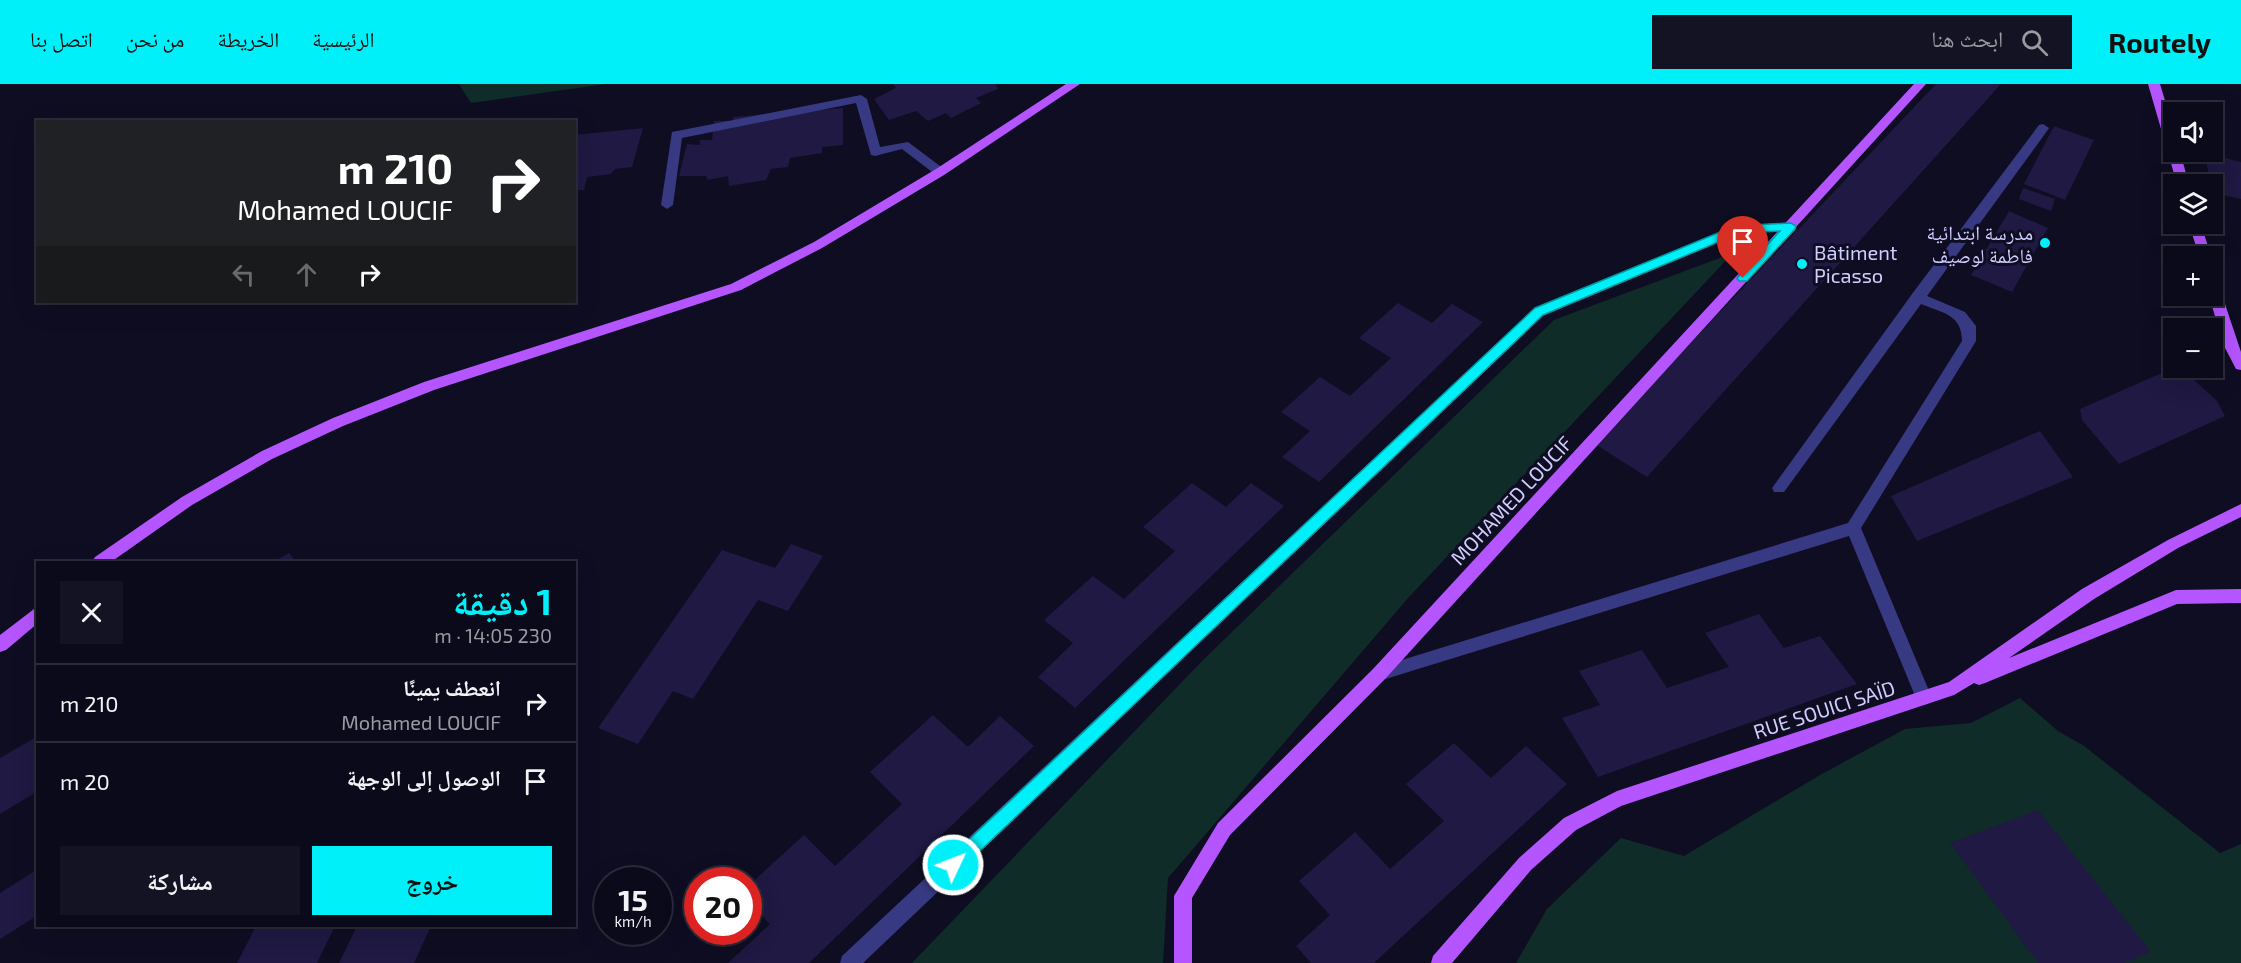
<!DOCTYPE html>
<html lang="ar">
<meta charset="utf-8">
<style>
body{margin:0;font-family:"Exo 2","Noto Naskh Arabic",sans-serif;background:#141323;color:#f1f3f6;direction:rtl;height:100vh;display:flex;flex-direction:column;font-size:22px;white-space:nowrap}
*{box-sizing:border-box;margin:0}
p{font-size:20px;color:#9a9aa2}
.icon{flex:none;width:33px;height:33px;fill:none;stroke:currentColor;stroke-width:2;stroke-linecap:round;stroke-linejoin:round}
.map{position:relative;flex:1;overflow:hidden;direction:ltr}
.side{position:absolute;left:36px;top:477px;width:540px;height:366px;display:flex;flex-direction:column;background:#0b0a1a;border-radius:0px;box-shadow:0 6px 24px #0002,0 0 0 2px #2b2b39;direction:rtl}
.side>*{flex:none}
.hud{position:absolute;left:36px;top:36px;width:540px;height:183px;border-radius:0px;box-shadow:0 6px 24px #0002,0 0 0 2px #2b2b39;direction:rtl;background:#202124;color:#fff;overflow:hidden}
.fabs{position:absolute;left:2163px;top:18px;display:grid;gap:12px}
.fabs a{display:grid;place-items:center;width:60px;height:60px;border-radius:0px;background:#0b0a1a;box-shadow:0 6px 24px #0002,0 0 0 2px #2b2b39;font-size:30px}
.speed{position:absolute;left:594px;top:783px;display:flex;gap:12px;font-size:30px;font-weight:700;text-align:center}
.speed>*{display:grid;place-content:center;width:78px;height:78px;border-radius:50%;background:#0b0a1a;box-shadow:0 6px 24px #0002,0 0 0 2px #2b2b39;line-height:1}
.speed small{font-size:15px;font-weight:400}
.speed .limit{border:9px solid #d22;background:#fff;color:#111}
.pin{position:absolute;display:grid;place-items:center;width:51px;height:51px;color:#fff;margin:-62px -26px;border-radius:50% 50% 50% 0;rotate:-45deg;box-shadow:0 0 6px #0007}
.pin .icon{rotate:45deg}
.me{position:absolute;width:66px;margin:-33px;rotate:47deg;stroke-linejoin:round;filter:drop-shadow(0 0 4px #0008)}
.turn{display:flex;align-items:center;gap:21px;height:126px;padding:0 24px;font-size:27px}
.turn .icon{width:78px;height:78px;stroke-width:2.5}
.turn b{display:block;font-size:42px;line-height:51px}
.lanes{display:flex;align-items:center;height:57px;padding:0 24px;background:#0003;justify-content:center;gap:30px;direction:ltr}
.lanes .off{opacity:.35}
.round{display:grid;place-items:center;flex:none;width:63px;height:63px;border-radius:0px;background:#141323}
.headline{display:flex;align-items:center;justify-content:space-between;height:102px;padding:0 24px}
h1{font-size:36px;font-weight:700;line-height:45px;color:#00f0f9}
.cta{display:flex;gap:12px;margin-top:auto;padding:12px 24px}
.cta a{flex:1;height:69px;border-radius:0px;background:#00f0f9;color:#111;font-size:24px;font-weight:700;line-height:69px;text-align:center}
.cta a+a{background:#141323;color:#f1f3f6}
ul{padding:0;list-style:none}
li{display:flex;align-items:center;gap:18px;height:78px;padding:0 24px;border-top:2px solid #2b2b39}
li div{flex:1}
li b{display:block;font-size:22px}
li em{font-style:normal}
header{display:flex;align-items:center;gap:36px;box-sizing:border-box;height:84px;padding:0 30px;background:#00f0f9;color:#111}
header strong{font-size:28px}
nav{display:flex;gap:33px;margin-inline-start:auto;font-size:21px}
.search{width:420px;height:54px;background:#141323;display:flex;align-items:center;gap:15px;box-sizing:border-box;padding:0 21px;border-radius:0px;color:#9a9aa2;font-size:22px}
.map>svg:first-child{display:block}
.green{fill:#102c29}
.building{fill:#1f1943}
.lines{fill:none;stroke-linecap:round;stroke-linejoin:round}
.minor{fill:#373982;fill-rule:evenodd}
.major{fill:#b555ff;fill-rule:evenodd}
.route{fill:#00f0f9;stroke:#009ca2;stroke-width:1.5}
.poi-dot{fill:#00f0f9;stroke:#0f0d22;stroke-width:2}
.labels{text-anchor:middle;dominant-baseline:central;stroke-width:6;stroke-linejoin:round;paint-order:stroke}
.poi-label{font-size:20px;fill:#d1ceff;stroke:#0f0d22;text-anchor:end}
.street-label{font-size:20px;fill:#d1ceff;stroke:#0f0d22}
</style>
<header>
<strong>Routely</strong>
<div class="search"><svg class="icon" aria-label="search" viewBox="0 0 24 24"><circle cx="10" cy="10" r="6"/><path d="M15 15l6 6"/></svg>ابحث هنا</div>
<nav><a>الرئيسية</a><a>الخريطة</a><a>من نحن</a><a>اتصل بنا</a></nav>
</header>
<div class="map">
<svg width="2241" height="879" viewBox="0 0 2241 879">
<rect width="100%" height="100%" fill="#0f0d22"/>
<g class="green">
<path d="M459,0H606L471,19Z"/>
<path d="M1733,169L1409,513L1168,794L1163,879H912L1203,576L1554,236Z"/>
<path d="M2020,614L2058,647L2084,662L2220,769L2241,760V879H1516L1547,825L1621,754L1684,772L1820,691L1905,645L1971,639Z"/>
</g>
<g class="building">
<path d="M893,0H996L998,5L976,14L981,19L951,34L946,29L928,37L916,27L889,36L874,15L896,4Z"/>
<path d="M1936,0H2001L1647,393L1595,360Z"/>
<path d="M843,24V61L822,63V69L790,74L788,83L771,85L766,96L729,102L728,92L708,96L706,92H679L687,60L700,61V56H712L714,37H733V33Z"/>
<path d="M2054,42L2094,56L2065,116L2024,100Z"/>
<path d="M643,44L632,83L615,85L611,90L587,93L584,106H574V51Z"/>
<path d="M2204,69L2241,78V115L2213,109Z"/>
<path d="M2023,104L2055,115L2051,127L2019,115Z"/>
<path d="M2009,127L2048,144L2012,208L1971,191Z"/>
<path d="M1398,219L1432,239L1452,220L1483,238L1319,398L1282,373L1310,347L1281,328L1320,293L1350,312L1391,274L1359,254Z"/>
<path d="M2182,285L2217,317L2225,332L2119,380L2082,336L2080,325L2164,288Z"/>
<path d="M2040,347L2073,393L1917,457L1891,412Z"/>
<path d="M1192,399L1226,423L1251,399L1284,422L1075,624L1038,593L1073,559L1044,536L1093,492L1124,515L1175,467L1143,443Z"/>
<path d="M791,460L823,472L788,527L758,516L693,615L673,607L638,660L598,644L722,466L775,484Z"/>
<path d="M289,469L296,478H273Z"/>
<path d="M1759,530L1784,564L1820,552L1857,600L1598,693L1562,634L1600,621L1579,587L1642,566L1667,604L1729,583L1705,549Z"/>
<path d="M933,631L968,663L1000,632L1034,662L809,879H728L770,840L748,817V802L804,751L835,782L902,720L870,688Z"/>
<path d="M38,652V707L0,730V674Z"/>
<path d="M1454,659L1491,694L1526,662L1567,700L1374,879H1311L1296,862L1330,831L1299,797L1355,748L1390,785L1444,737L1406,700Z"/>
<path d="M2038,726L2151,868L2125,879H2038L1950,759Z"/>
<path d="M38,785V831L0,855V809Z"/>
<path d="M256,842H335L317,879H237Z"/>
<path d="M357,842H431L414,879H339Z"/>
</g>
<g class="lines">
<g class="minor">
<path d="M861,11L867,15L880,63L908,58L944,85V91H936L902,65L875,72L871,71L856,19L682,54L673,121L667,125L661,121L672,48Z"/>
<path d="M2043,40L2049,44L2047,47L1927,212L1965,228L1976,242V257L1861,444L1932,614L1930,619L1924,621L1918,619L1849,452L1379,597L1373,595L1371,590L1373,585L1379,583L1848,439L1962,257C1962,230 1942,229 1921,220L1784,408H1774L1772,404L1912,210L2039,41Z"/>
<path d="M1791,138L1797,142L1795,145L1741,149L1544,231L863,879H840L842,872L1534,225L1735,142Z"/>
</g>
<g class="major">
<path d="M1066,0H1080L944,91L822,164L741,206L434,306L343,342L272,375L192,421L111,478H92L95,473L182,413L262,367L333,334L424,298L731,200L814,158L936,85Z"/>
<path d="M1914,0H1926L1385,595L1230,751L1192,814V879H1174V812L1218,739L1373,585Z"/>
<path d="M2148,0H2160L2174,46V68H2180L2189,100H2177Z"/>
<path d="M2189,140H2201L2211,172H2199Z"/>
<path d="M2212,195L2218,199L2241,268V286L2236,285L2224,262L2209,212H2212Z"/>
<path d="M2241,420V433L2178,464L2094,515L2009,574L2176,506L2241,505V519L2177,520L1985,599L1979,601L1974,599L1954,611L1621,722L1576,746L1531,786L1452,879H1431L1433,872L1519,774L1564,734L1617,707L1949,598L2082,505L2168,456Z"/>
<path d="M38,522V539L6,566L0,568V551Z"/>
</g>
</g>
<path class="route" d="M1791,139L1796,142L1795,145L1747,197H1739L1737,194L1780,147L1740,149L1543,231L959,787L953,789L947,787L945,781L947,776L1535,224L1735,142Z"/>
<g class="poi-dot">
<circle cx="2045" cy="159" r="6"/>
<circle cx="1802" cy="180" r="6"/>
</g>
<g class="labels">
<g class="poi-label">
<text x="2033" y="148">مدرسة ابتدائية<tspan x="2033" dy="23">فاطمة لوصيف</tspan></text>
<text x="1814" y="168" text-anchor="start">Bâtiment<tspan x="1814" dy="23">Picasso</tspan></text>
</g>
<g class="street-label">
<text transform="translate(1511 416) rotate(-47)">MOHAMED LOUCIF</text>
<text transform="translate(1824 625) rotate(-18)">RUE SOUICI SAÏD</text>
</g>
</g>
</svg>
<div class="fabs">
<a><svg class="icon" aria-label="sound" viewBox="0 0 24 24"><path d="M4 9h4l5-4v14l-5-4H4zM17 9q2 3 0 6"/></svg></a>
<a><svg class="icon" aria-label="layers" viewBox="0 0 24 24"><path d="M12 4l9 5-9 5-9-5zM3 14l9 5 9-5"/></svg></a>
<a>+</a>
<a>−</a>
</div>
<div class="speed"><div>15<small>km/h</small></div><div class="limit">20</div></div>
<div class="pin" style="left:1743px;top:194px;background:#d93025"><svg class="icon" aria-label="arrive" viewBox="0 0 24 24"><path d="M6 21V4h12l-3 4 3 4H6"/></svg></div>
<svg class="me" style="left:953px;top:781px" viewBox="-20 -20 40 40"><circle r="17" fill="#00f0f9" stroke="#fff" stroke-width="3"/><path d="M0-11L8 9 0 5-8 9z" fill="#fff"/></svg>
<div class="hud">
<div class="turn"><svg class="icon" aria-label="right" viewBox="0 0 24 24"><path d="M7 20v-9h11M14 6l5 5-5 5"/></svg><div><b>210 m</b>Mohamed LOUCIF</div></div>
<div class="lanes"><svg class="icon off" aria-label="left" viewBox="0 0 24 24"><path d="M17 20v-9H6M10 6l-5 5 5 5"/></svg><svg class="icon off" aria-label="ahead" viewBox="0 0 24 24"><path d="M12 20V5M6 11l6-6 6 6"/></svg><svg class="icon" aria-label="right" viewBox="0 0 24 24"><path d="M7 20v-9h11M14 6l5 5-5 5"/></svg></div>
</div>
<section class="side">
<div class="headline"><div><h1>1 دقيقة</h1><p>230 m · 14:05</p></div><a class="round"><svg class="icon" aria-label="close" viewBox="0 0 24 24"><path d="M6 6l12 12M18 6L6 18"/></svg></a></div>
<ul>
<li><svg class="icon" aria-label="right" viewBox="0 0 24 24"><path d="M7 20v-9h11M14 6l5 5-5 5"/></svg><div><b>انعطف يمينًا</b><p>Mohamed LOUCIF</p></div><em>210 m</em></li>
<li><svg class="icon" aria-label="arrive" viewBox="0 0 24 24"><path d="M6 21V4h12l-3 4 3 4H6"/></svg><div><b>الوصول إلى الوجهة</b></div><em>20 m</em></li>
</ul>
<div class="cta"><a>خروج</a><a>مشاركة</a></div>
</section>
</div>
